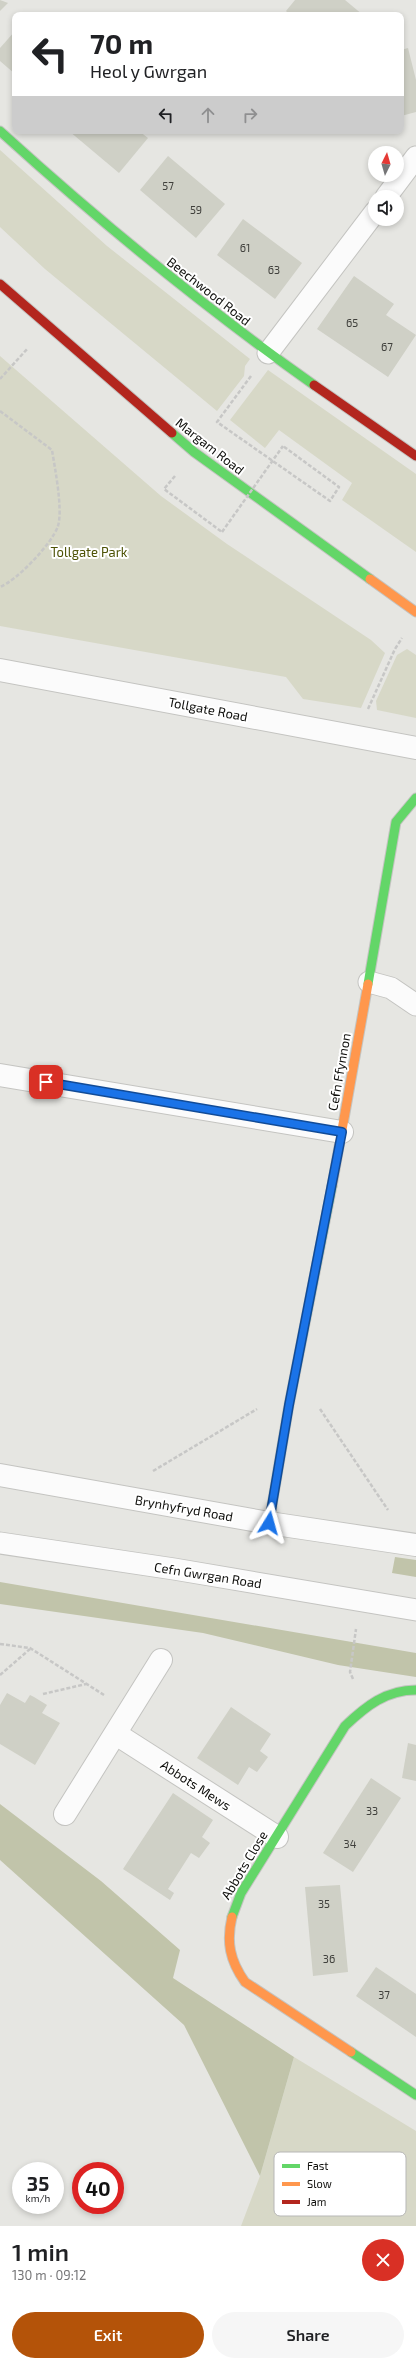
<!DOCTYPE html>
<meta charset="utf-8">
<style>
body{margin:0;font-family:"Exo 2",sans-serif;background:#f6f6f6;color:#202124;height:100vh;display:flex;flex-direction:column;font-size:15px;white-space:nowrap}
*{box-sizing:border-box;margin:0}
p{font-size:13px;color:#757577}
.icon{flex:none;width:22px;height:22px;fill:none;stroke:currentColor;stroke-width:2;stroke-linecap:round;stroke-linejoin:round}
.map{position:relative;height:2226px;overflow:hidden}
.sheet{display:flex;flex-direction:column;background:#fff;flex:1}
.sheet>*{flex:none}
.top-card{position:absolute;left:12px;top:12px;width:392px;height:122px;border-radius:8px;box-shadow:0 2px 6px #0003;background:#fff;color:#202124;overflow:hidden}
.needle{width:26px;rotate:5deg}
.fabs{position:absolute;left:368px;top:146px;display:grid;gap:8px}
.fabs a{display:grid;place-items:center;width:36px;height:36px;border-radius:50%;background:#fff;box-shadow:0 2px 6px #0003;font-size:20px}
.speed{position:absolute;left:12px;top:2162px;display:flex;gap:8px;font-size:20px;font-weight:700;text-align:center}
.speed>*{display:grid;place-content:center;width:52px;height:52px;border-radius:50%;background:#fff;box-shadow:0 2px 6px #0003;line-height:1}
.speed small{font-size:10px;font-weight:400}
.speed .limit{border:6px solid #d22;background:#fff;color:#111}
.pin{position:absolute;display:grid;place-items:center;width:34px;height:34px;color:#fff;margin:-17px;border-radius:8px;box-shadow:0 2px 6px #0006}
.me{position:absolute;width:44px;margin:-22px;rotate:8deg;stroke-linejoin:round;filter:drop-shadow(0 0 3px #0008)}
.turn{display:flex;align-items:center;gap:14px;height:84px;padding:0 12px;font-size:18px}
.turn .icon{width:52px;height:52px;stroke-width:2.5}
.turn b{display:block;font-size:28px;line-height:34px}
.lanes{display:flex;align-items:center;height:38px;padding:0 12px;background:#0003;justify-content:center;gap:20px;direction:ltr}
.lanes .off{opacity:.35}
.round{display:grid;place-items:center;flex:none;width:42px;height:42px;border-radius:21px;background:#f6f6f6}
.overview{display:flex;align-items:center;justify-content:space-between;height:68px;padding:0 12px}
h1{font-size:24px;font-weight:600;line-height:30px}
.button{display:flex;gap:8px;margin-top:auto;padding:8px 12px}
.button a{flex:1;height:46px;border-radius:24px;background:#b45309;color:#fff;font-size:16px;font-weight:600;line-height:46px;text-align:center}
.button a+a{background:#f6f6f6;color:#202124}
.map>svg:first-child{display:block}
.green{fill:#d7d8c7}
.forest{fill:#c1c4aa}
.building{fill:#cfd0c6}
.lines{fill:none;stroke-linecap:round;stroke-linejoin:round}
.lane-casing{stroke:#c4c4c1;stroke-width:23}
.street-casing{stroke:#c4c4c1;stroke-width:24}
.fast-casing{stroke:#c4c4c1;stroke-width:11}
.slow-casing{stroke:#c4c4c1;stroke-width:11}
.jam-casing{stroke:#c4c4c1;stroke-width:11}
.path{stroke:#c7c7c6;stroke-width:2.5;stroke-dasharray:4 2;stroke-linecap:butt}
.lane{stroke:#fbfbfb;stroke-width:21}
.street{stroke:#fbfbfb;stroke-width:22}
.fast{stroke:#63d668;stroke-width:9}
.slow{stroke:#ff974d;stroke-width:9}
.jam{stroke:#b3261e;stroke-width:9}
.path-bridge{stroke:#c7c7c6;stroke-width:2.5;stroke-dasharray:4 2;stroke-linecap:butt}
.route-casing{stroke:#114b97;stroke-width:10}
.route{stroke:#1a73e8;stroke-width:7}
.labels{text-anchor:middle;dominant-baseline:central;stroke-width:4;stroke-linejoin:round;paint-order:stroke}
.number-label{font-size:11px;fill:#40403c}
.street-label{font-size:13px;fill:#0f0f0c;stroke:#fff}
.park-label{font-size:13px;fill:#4d5205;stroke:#fff}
.key{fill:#fff;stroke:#b7b7b6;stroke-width:1}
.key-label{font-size:11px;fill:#0f0f0c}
</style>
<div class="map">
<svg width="416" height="2226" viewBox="0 0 416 2226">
<rect width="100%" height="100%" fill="#e6e6e2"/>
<g class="green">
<path d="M0,150L107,246L250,359L245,366L244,376L217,411L45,269L0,227Z"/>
<path d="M0,356L161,496L227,544L371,640L385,653L361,708L303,699L286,677L0,626Z"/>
<path d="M268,370L416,474V552L342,500L352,483L279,430L265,448L230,420Z"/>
<path d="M407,649L416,655V718L377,710L376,701L397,655Z"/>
<path d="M294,2057L416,2131V2226H241L260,2176Z"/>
</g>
<g class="forest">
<path d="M395,1557L416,1560V1577L392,1573Z"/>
<path d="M0,1582L416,1653V1677L338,1665L203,1633L0,1604Z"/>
<path d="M0,1804L101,1881L180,1950L173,1978L294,2057L260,2176L184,2025L0,1860Z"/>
</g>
<g class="building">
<path d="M0,0L8,3L0,11Z"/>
<path d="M295,0H345L363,15H290L286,11Z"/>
<path d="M15,31V74L0,61V48Z"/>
<path d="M408,48L416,80V112L401,116V50Z"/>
<path d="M69,131H139L148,138L119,173Z"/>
<path d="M168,156L225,204L196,238L140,190Z"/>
<path d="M243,219L302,263L275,299L217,255Z"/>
<path d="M354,276L394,304L386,315L416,335L388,377L317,329Z"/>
<path d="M7,1693L25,1703L30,1695L34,1697L47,1705L42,1713L60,1723L35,1765L0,1744V1705Z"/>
<path d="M231,1707L271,1734L260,1751L268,1757L257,1772L249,1767L238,1785L197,1758Z"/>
<path d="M408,1743L416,1745V1781L402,1778Z"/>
<path d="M371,1778L401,1798L353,1872L323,1853Z"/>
<path d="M173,1793L213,1820L202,1837L210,1843L199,1858L191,1853L168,1889L174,1893L170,1900L123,1869Z"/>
<path d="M340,1885L348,1972L313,1976L305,1887Z"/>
<path d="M376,1967L416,1994V2037L356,1996Z"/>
</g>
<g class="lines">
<defs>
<g id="lane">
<path d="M386,197L416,157"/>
<path d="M268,353L375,212"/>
<path d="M369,982L391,988L416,1005"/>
<path d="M0,1543L174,1569L416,1610"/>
</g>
<g id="street">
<path d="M0,670L416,748"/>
<path d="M0,1075L342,1132"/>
<path d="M0,1475L269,1523L416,1545"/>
<path d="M116,1734L277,1837"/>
<path d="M65,1814L161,1660"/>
</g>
<g id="fast">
<path d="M0,131C100,222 204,307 314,385"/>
<path d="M172,433L194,452L370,579"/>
<path d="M368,984L396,822L416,798"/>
<path d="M269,1523L289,1405L332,1186"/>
<path d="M232,1917L241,1893L345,1726C366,1706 386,1690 416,1690"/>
<path d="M351,2052L416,2095"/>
</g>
<g id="slow">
<path d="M370,579L416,612"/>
<path d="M332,1186L368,984"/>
<path d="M232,1917C226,1942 230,1961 245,1982L351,2052"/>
</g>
<g id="jam">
<path d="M0,284L172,433"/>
<path d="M314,385L416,456"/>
</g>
</defs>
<use href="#lane" class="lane-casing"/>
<use href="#street" class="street-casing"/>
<use href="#fast" class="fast-casing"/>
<use href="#slow" class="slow-casing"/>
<use href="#jam" class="jam-casing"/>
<g class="path">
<path d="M251,376L217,422L330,501L339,487L283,446"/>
<path d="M0,379L28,348"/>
<path d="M0,411L52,450C55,469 63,509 58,526C52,544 16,581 0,587"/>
<path d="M175,476L164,489L222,532"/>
<path d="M368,709L395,649L402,638"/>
<path d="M320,1409L388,1510"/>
<path d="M153,1471L257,1409"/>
<path d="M0,1644L30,1648L104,1695"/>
<path d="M0,1675L30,1649"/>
<path d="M353,1679L350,1672L356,1629"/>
<path d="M43,1694L86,1684"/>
</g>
<use href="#lane" class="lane"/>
<use href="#street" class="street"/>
<use href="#fast" class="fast"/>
<use href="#slow" class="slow"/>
<use href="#jam" class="jam"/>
<path class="path-bridge" d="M222,532L283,446"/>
</g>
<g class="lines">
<defs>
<path id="route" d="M46,1082L342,1132L289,1405L269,1523"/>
</defs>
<use href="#route" class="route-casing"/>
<use href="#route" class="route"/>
</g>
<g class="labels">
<g class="number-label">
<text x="168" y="185">57</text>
<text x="196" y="209">59</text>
<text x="245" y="247">61</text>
<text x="274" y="269">63</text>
<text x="352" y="322">65</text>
<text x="387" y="346">67</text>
<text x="372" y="1810">33</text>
<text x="350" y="1843">34</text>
<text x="324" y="1903">35</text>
<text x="329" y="1958">36</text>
<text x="384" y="1994">37</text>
</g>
<g class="street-label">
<text transform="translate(209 291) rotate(38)">Beechwood Road</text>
<text transform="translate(210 446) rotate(38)">Margam Road</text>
<text transform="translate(208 709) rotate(11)">Tollgate Road</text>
<text transform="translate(339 1072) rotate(-80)">Cefn Ffynnon</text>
<text transform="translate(184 1508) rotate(10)">Brynhyfryd Road</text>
<text transform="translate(208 1575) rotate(9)">Cefn Gwrgan Road</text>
<text transform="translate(196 1785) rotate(33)">Abbots Mews</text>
<text transform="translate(244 1865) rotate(-59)">Abbots Close</text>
</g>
<g class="park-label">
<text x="89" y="552">Tollgate Park</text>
</g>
</g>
<rect x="274" y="2152" width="132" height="64" rx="6" class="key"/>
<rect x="282" y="2164" width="18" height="4" fill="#63d668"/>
<rect x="282" y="2182" width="18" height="4" fill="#ff974d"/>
<rect x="282" y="2200" width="18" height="4" fill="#b3261e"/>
<g class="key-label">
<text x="307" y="2170">Fast</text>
<text x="307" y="2188">Slow</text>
<text x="307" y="2206">Jam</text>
</g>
</svg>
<div class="fabs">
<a><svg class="needle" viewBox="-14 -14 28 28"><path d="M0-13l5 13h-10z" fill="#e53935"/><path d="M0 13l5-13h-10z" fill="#757577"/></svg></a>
<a><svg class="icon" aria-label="sound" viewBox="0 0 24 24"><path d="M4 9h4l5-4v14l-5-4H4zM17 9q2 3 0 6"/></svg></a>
</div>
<div class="speed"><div>35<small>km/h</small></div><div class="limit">40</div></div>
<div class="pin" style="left:46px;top:1082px;background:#d93025"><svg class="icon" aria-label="arrive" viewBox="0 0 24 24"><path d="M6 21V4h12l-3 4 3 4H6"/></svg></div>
<svg class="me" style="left:269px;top:1523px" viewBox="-20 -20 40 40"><path d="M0-17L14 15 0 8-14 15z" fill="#1a73e8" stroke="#fff" stroke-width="4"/></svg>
<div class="top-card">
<div class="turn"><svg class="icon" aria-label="left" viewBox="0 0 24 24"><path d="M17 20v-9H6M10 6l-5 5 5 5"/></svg><div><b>70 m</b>Heol y Gwrgan</div></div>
<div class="lanes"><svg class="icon" aria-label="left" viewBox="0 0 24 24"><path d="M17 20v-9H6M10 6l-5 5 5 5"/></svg><svg class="icon off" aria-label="ahead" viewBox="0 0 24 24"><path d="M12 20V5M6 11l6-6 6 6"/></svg><svg class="icon off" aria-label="right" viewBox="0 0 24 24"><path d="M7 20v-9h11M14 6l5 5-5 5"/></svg></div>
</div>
</div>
<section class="sheet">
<div class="overview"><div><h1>1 min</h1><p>130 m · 09:12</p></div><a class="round" style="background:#d93025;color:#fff"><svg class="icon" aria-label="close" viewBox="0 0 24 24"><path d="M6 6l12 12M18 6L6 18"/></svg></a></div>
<div class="button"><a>Exit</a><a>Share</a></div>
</section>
